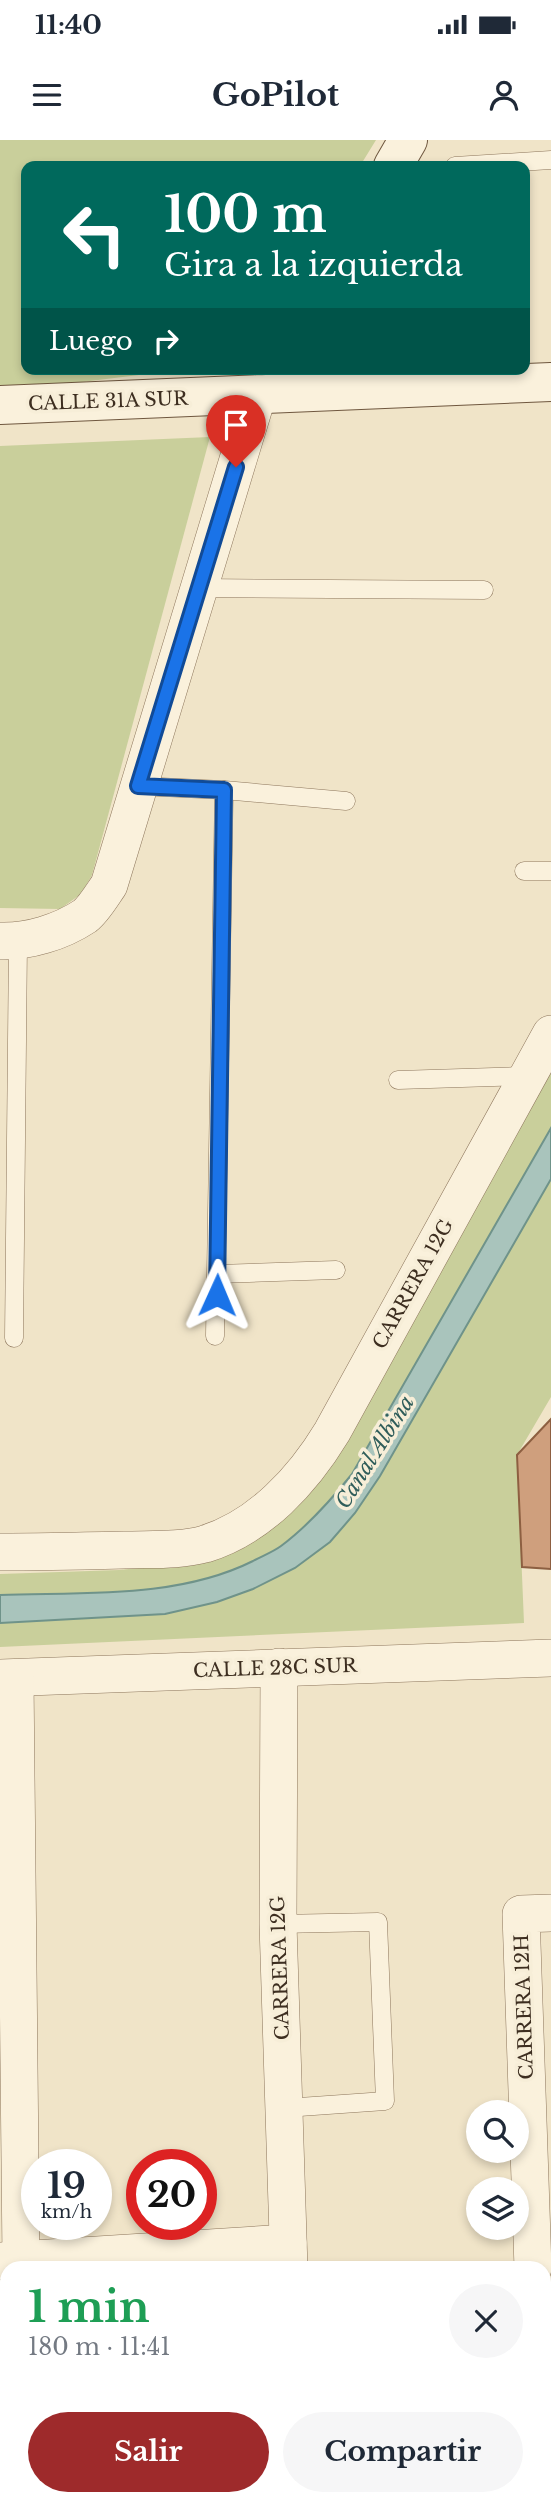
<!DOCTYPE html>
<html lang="es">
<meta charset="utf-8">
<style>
body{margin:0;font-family:"Libre Baskerville",serif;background:#f6f6f7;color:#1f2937;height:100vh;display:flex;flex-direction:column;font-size:26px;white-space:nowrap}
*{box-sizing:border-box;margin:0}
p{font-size:23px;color:#747a83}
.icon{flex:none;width:38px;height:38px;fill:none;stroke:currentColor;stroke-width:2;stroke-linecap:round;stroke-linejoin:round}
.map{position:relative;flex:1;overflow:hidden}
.drawer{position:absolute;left:0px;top:2121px;width:551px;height:245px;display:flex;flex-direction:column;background:#fff;border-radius:21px 21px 0 0;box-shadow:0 4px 10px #0003}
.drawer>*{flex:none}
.top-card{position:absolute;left:21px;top:21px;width:509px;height:214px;border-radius:14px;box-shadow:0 4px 10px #0003;background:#00695c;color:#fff;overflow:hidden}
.buttons{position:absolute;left:466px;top:1960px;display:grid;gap:14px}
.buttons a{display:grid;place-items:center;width:63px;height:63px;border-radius:50%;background:#fff;box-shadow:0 4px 10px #0003;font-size:35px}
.speed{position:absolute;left:21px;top:2009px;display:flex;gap:14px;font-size:35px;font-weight:700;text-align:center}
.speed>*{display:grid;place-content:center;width:91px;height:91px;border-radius:50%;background:#fff;box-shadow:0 4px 10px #0003;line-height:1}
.speed small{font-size:18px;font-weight:400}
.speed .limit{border:10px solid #d22;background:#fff;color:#111}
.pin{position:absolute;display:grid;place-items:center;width:60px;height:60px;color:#fff;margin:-72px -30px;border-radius:50% 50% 50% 0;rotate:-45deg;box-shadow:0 0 7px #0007}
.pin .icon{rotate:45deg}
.me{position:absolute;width:77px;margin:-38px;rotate:1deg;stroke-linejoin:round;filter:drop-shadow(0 0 5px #0008)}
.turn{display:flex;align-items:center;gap:24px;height:147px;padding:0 28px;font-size:32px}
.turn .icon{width:91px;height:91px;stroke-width:2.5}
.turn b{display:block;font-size:49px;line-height:60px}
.then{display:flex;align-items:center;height:66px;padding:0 28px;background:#0003;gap:14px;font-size:26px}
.round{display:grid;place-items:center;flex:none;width:74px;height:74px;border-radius:37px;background:#f6f6f7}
.headline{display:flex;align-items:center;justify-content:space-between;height:119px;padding:0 28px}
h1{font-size:42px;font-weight:700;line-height:52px;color:#1e9e55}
.cta{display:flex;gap:14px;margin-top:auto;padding:14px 28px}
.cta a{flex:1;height:80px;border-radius:42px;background:#9e2a2b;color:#fff;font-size:28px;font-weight:700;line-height:80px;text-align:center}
.cta a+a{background:#f6f6f7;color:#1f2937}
.status{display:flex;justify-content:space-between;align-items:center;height:49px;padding:0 35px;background:#fff;direction:ltr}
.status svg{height:19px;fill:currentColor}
header{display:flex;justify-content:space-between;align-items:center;height:91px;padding:0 28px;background:#fff;font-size:32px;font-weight:700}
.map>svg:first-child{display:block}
.green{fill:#c9cf9b}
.water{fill:#a9c4bc;stroke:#6f938a;stroke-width:2}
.building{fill:#cf9f7d;stroke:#8d5f41;stroke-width:2}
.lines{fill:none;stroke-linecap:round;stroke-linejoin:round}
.lane-casing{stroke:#8d765c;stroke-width:19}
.street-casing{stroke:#8d765c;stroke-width:38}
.secondary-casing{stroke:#6f573f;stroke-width:40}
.lane{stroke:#faf1dc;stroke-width:18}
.street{stroke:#faf1dc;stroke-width:37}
.secondary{stroke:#faf1dc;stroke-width:38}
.route-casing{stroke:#114b97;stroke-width:18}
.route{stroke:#1a73e8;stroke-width:12}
.labels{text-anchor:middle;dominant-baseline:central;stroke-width:7;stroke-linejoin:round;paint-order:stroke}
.street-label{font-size:19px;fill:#3d2e20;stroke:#f7eed8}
.water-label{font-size:21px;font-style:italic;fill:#2f5d5a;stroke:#f7eed8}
</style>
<div class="status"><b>11:40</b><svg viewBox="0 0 49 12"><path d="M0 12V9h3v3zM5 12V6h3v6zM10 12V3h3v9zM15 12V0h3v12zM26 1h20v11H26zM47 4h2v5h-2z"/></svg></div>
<header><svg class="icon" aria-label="menu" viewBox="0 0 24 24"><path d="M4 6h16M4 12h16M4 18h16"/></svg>GoPilot<svg class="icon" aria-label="person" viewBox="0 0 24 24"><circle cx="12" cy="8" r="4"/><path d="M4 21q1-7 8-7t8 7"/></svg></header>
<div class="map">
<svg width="551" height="2366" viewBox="0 0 551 2366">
<rect width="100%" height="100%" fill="#f0e4c8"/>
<g class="green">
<path d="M0,0H376L360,26H26V229H188L0,252Z"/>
<path d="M210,297L92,735L81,754L60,769L0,768V306Z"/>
<path d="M551,927V1257L517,1315L524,1483L0,1507V1434L119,1430L186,1423L242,1405Z"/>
</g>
<path class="water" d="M551,988V1039L380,1336L355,1373L330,1402L295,1428L253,1449L217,1462L165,1474L0,1483V1455C83,1452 177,1459 253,1421C262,1416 273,1412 281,1406C308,1386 331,1360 352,1334Z"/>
<path class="building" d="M551,1279V1429L522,1427L517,1315Z"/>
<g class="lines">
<defs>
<g id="lane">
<path d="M455,26L551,20"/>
<path d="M199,448L484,450"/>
<path d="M138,646L224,650L346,661"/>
<path d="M524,731H551"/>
<path d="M398,940L528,936"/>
<path d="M218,1134L336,1130"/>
<path d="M215,1196L224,650"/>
<path d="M14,1198L18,802"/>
<path d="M278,1784L378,1782L385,1961L285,1968"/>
</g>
<g id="street">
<path d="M0,801C28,802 61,792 85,776C94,769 102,755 109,745L258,254"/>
<path d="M0,1412C41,1412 83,1411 124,1410C151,1409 179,1411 205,1404C260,1387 303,1340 332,1292L551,894"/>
<path d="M279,1527L278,1784L289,2128"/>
<path d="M0,1538L551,1518"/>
<path d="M15,1538L21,2119"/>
<path d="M0,2121L288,2103"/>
<path d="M533,2128L521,1774L551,1773"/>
<path d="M0,2350H7"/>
<path d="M299,2359V2366"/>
<path d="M540,2359V2366"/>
</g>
<g id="secondary">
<path d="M393,26L408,0"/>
<path d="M0,265L551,242"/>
</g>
</defs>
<use href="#lane" class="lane-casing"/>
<use href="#street" class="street-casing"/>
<use href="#secondary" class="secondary-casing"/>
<use href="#lane" class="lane"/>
<use href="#street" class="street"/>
<use href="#secondary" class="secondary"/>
</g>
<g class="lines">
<defs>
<path id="route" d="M217,1155L224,650L138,646L236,327"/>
</defs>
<use href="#route" class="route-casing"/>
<use href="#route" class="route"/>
</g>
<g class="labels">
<g class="street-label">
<text transform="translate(108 261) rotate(-2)">CALLE 31A SUR</text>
<text transform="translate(413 1144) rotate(-61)">CARRERA 12G</text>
<text transform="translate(275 1528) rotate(-2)">CALLE 28C SUR</text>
<text transform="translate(280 1828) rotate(-92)">CARRERA 12G</text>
<text transform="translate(524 1867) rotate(-92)">CARRERA 12H</text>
</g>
<g class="water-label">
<text transform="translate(375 1312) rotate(-58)">Canal Albina</text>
</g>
</g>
</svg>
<div class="buttons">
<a><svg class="icon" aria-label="search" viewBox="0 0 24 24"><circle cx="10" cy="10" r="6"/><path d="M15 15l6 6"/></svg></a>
<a><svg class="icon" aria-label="layers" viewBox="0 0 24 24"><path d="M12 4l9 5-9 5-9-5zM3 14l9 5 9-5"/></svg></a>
</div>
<div class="speed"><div>19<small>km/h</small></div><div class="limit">20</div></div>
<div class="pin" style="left:236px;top:327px;background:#d93025"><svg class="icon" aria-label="arrive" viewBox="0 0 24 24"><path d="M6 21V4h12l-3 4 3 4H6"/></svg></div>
<svg class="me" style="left:217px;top:1155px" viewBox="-20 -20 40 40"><path d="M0-17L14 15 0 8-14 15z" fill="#1a73e8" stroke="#fff" stroke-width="4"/></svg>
<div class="top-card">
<div class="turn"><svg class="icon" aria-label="left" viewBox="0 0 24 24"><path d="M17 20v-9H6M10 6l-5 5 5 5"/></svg><div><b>100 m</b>Gira a la izquierda</div></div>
<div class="then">Luego<svg class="icon" aria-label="right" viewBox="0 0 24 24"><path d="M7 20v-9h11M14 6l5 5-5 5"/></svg></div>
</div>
<section class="drawer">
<div class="headline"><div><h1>1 min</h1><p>180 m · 11:41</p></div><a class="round"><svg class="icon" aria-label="close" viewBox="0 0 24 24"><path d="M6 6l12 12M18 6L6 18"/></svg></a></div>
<div class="cta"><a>Salir</a><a>Compartir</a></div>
</section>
</div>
